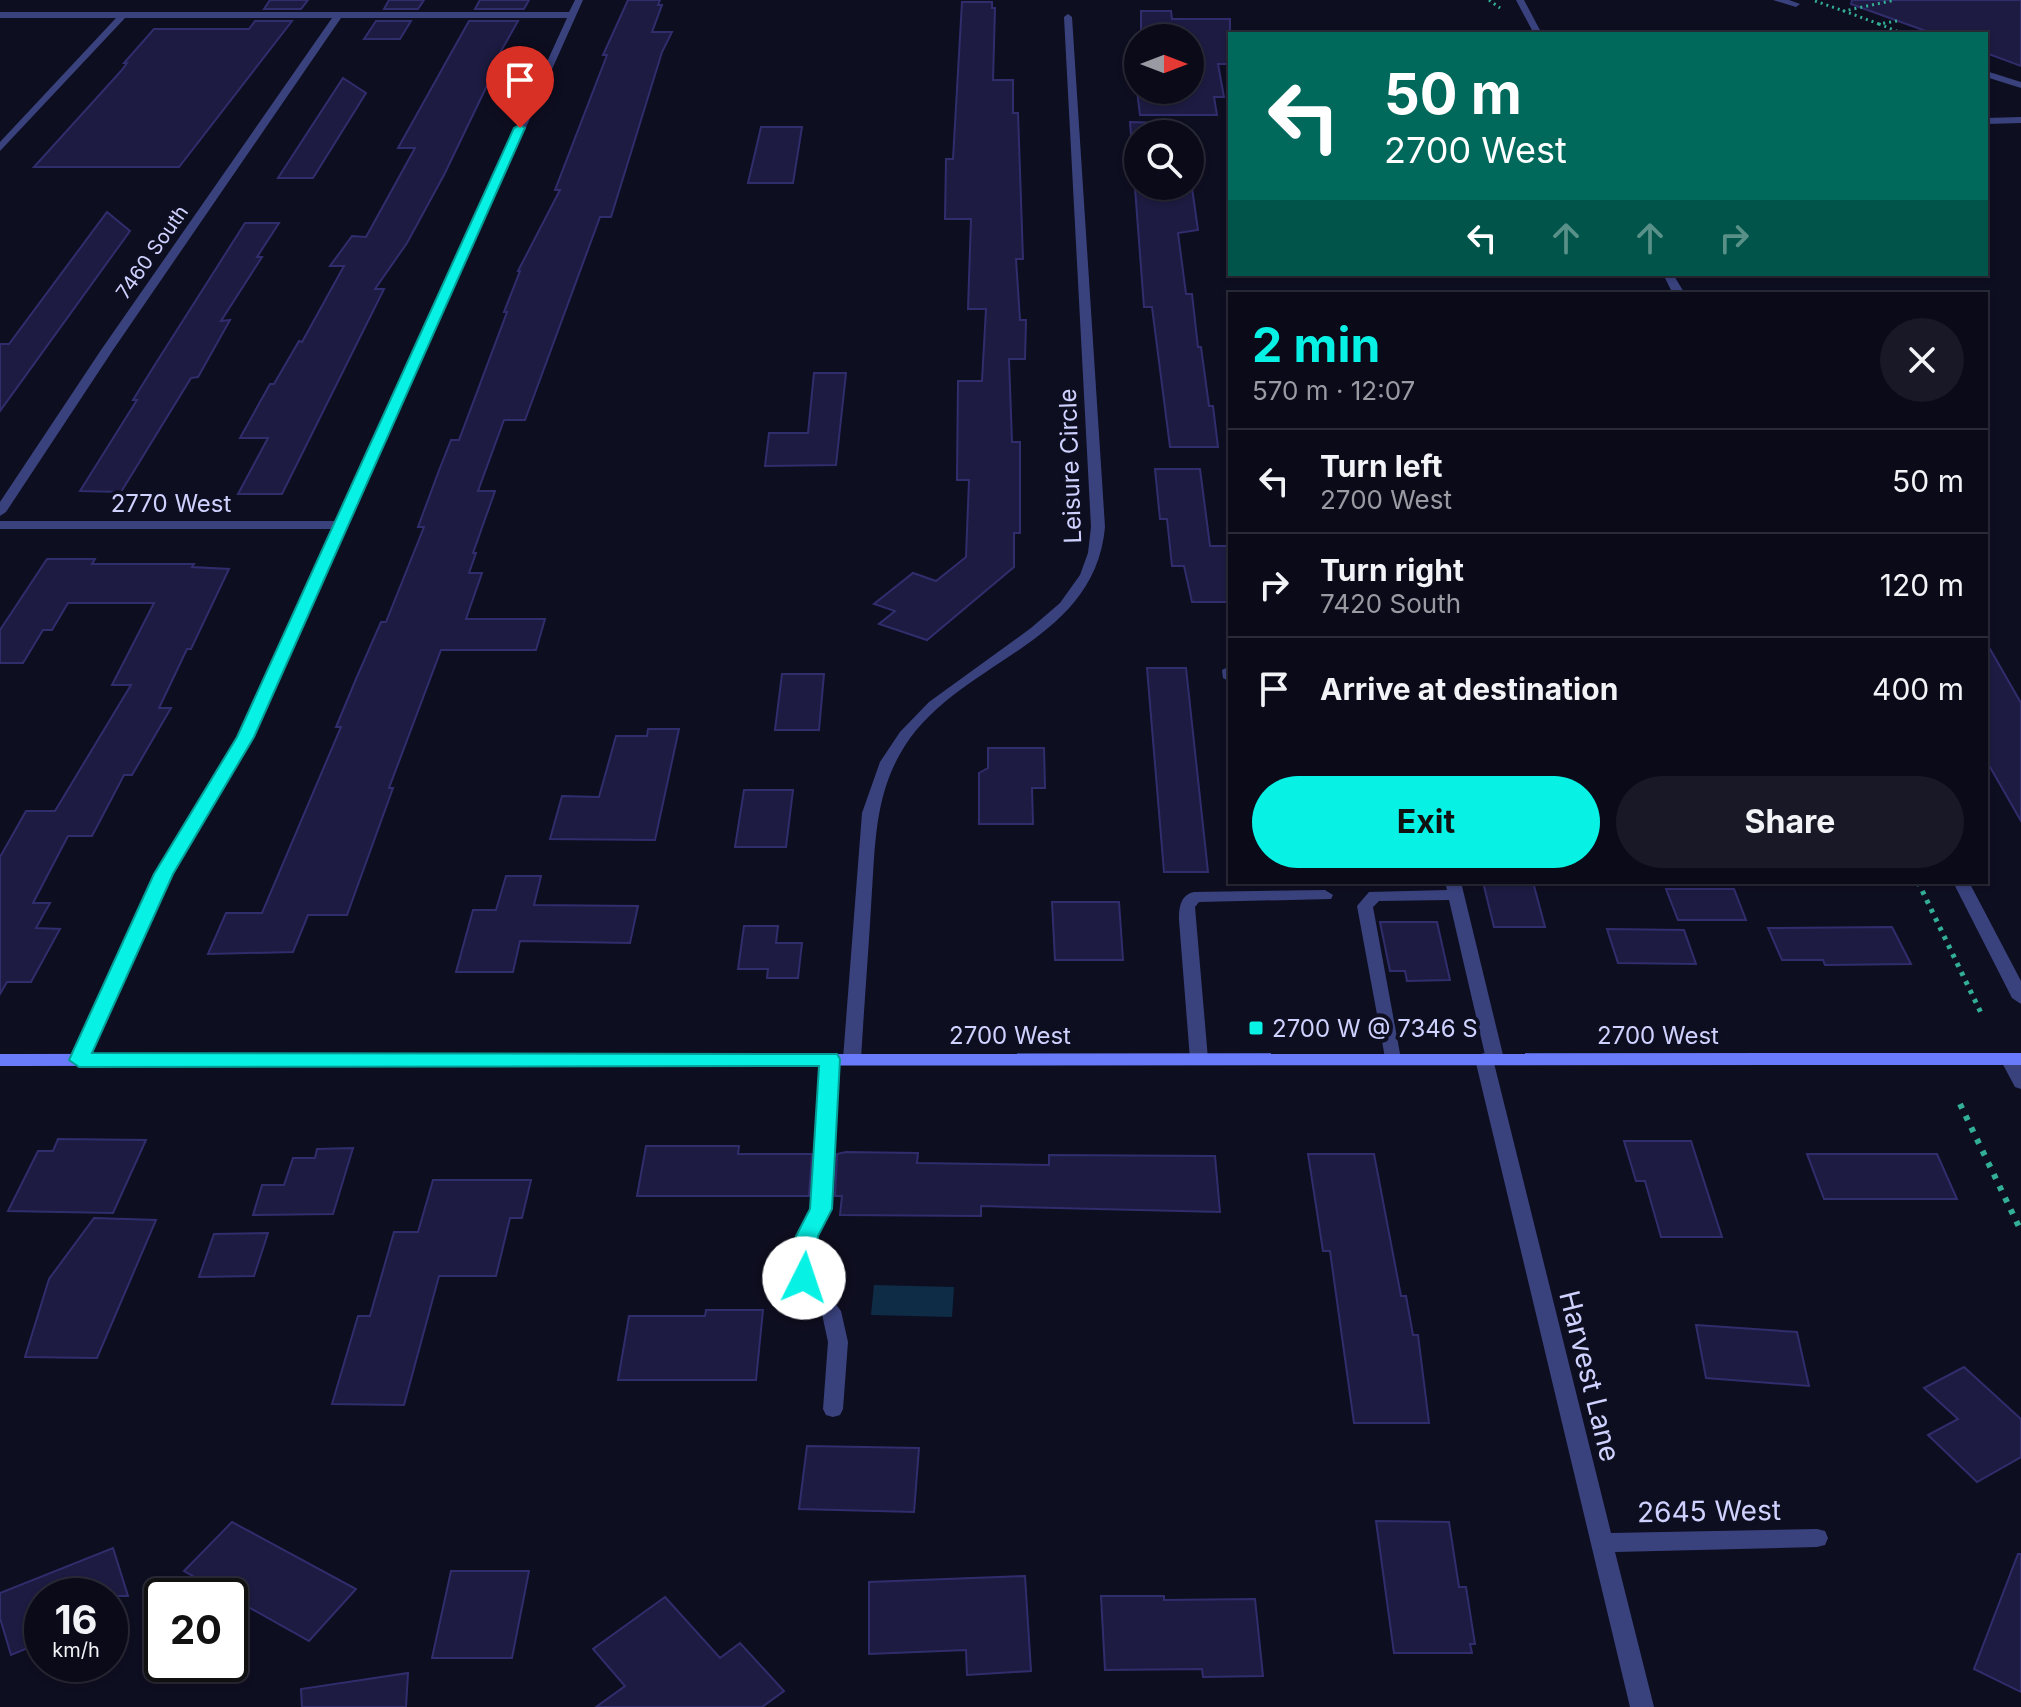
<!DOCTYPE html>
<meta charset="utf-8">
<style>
body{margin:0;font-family:Inter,sans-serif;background:#181826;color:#f1f3f6;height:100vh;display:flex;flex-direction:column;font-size:30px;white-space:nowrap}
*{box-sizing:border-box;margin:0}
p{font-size:26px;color:#999aa2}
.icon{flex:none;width:44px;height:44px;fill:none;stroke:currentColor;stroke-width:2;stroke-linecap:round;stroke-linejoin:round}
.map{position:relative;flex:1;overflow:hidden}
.panel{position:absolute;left:1228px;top:292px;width:760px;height:592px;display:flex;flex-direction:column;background:#0a0a19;border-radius:0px;box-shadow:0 2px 6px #0004,0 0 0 2px #2a2b38}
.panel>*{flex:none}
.hud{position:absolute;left:1228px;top:32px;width:760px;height:244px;border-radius:0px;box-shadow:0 2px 6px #0004,0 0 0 2px #2a2b38;background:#00695c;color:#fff;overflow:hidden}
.needle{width:52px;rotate:90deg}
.fabs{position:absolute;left:1124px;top:24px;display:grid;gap:16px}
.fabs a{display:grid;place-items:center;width:80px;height:80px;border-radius:50%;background:#0a0a19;box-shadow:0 2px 6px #0004,0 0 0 2px #2a2b38;font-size:40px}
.speed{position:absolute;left:24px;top:1578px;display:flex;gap:16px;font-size:40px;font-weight:700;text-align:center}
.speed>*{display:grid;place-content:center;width:104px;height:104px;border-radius:50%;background:#0a0a19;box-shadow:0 2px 6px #0004,0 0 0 2px #2a2b38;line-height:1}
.speed small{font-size:20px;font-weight:400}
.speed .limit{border:4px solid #111;border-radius:12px;background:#fff;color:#111}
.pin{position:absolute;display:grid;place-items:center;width:68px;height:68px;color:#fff;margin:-82px -34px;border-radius:50% 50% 50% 0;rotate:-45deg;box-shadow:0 0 8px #0007}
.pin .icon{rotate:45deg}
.me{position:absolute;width:88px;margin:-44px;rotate:4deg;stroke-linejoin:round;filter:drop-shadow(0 0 6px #0008)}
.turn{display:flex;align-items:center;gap:28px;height:168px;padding:0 24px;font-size:36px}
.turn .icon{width:104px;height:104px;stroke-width:2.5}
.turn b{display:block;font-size:56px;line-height:68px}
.lanes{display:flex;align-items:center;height:76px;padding:0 24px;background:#0003;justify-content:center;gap:40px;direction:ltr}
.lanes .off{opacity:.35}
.round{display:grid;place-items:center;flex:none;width:84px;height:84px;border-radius:42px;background:#181826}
.head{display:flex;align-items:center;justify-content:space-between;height:136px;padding:0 24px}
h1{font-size:48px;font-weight:700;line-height:60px;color:#08f1e5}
.action{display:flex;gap:16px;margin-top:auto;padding:16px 24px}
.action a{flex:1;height:92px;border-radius:48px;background:#08f1e5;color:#111;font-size:32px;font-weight:700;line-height:92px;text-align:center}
.action a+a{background:#181826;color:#f1f3f6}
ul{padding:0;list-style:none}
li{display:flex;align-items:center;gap:24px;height:104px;padding:0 24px;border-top:2px solid #2a2b38}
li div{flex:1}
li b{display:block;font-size:30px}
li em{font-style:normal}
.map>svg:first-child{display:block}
.water{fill:#0e2c45}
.building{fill:#1d1b41;stroke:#302d6c;stroke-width:2}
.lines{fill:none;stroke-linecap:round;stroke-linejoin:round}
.path-far2{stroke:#32af95;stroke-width:3;stroke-dasharray:2 4;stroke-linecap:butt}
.path-far1{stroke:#32af95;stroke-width:5;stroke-dasharray:4 6;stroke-linecap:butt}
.path{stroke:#32af95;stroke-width:6;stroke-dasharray:5 8;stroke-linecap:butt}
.lane{fill:#3a427e;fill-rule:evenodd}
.street{fill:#3a427e;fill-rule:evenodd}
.secondary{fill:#697bfa;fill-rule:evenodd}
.route{fill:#08f1e5;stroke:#059d95;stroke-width:2}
.poi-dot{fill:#08f1e5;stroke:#0e0e21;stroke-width:3}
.labels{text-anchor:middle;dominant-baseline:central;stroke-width:8;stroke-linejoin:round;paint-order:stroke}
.far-street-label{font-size:20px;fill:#cfd1fe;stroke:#0e0e21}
.street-label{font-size:24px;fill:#cfd1fe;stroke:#0e0e21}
.poi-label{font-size:24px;fill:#cfd1fe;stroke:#0e0e21;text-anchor:start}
.near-street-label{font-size:28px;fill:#cfd1fe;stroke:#0e0e21}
</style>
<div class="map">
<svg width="2021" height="1707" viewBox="0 0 2021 1707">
<rect width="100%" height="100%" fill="#0e0e21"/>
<path class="water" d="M874,1285L954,1287L952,1317L871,1315Z"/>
<g class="building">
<path d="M270,0H308L301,9H264Z"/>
<path d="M389,0H424L418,9H384Z"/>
<path d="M480,0H529L524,9H475Z"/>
<path d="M628,0H660L658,5H662L652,32H672L662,52L611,217H600L525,420H504L478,491H495L473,553H476L469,573H482L466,619H545L536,650H441L389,788H393L347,915H308L293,952L208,954L226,913H262L341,727H336L356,679L381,622H386L424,527H418L438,473L451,440H459L507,312H504L520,271H518L560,190H555L607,55H603Z"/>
<path d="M1852,0H2021V66L1986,53V34H1934L1851,4Z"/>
<path d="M962,2H992V8H995L993,80H1013V113H1018L1023,259H1016L1020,320H1026L1025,359H1009L1012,442H1020V533H1014V567L927,640L879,624L895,611L874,604L913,573L936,581L966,557L969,480H957L958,381H982L986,309H968L971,219H945L946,159H953Z"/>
<path d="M1141,11H1171L1172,19H1230V64H1218L1224,97H1214L1217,115H1140L1133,59H1137L1136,52H1138V90H1190V38H1141Z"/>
<path d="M255,21H292L179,167H34L121,71L127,63H124L154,29H249Z"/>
<path d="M376,21H411L400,39H364Z"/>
<path d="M469,21H518L491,69H495L444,175L407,243L375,289H384L282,494H238L268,438H240L270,384H274L299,341L302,342L344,266H330L352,236L366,237L415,148H398Z"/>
<path d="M343,78L366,93L313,178H278Z"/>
<path d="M1130,122L1163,123L1164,134H1138V186H1190V174L1198,230L1178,233L1186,294H1192L1198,347H1201L1209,406H1213L1218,447H1170L1152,307H1144Z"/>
<path d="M761,127H802L793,183H748Z"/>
<path d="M107,212L130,231L0,411V344H9Z"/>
<path d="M245,223H279L257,257H262L221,321L230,320L198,377L191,378L121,492L80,491L137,400H133L156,363Z"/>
<path d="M814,373H846L836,465L765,466L769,433H808Z"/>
<path d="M1155,469H1200L1210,546H1230V602H1192L1184,566H1172L1167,519H1160Z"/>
<path d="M47,559H95L92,564H194L192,567L229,569L191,649H187L159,708H171L132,775H124L92,836H68L33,903H50L36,928L60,929L31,982H7L0,994V857L26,811H55L131,685H112L154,603H68L52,630H43L23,663H0V630Z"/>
<path d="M1986,642L2021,703V821L1986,760Z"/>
<path d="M1147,668H1186L1208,872H1164Z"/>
<path d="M782,674H824L819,730H775Z"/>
<path d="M648,729H679L655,840L550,839L562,796L599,797L616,736H647Z"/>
<path d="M988,748H1044L1045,788H1032L1033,824H979V773L988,768Z"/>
<path d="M744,790H793L786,847H735Z"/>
<path d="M506,876H541L534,905L638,906L630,943L520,941L513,972H456L473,910H496Z"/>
<path d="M1483,882H1533L1545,927H1494Z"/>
<path d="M1666,889H1734L1746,920H1678Z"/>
<path d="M1052,902H1119L1123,960H1055Z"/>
<path d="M1380,922H1437L1450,980L1407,981L1405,971H1390Z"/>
<path d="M744,926H778L776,943H802L798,978H767L768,969H738Z"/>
<path d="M1892,927L1911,964L1825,965L1823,960H1782L1768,928Z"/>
<path d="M1607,929L1684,930L1696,964L1618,963Z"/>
<path d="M58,1139L146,1140L113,1213L8,1211L38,1151H53Z"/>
<path d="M1624,1141H1691L1722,1237H1661L1645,1181H1636Z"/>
<path d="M646,1146H739L738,1154H812L809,1196H637Z"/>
<path d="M353,1148L333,1214L253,1215L262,1185H284L293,1158H315L317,1149Z"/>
<path d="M846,1152L918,1153L917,1163L1049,1165V1155L1215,1156L1220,1212L981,1206V1216L840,1215L842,1196H835L837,1154Z"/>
<path d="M1308,1154H1374L1401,1296H1406L1413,1335H1418L1429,1423H1354L1330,1251H1323Z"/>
<path d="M1807,1154H1937L1957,1199H1824Z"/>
<path d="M433,1180H531L522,1218H510L496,1276H439L404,1405L332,1404L358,1316H370L394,1232H418Z"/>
<path d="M94,1218L156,1220L97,1358L25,1357L49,1279Z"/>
<path d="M268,1233L254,1276L199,1277L214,1234Z"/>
<path d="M706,1310H763L756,1380H618L629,1316H705Z"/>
<path d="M1696,1325L1797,1332L1809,1386L1706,1378Z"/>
<path d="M1964,1367L2021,1419V1457L1977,1482L1928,1435L1958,1419L1924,1388Z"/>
<path d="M807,1446L919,1448L914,1512L799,1509Z"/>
<path d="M1376,1521L1449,1522L1459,1587H1466L1475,1644H1470L1472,1653H1394Z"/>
<path d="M232,1522L356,1589L309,1641L184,1571Z"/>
<path d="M113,1548L128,1596H42V1642L11,1655L0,1618V1593Z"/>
<path d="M2018,1554H2021V1692L1974,1669Z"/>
<path d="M451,1571H529L512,1658H432Z"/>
<path d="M1025,1576L1031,1671L967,1675L966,1650L869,1654V1582Z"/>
<path d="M1101,1596H1164V1600L1255,1599L1263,1676L1203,1677L1202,1669L1105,1670Z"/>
<path d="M665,1597L720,1658L740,1643L784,1691L762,1707H596L625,1686L593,1649Z"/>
<path d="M408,1673L406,1707H302L301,1689Z"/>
</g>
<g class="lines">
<g class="path-far2">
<path d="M1489,0L1500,8"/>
<path d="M1815,1L1844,11"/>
<path d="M1897,21L1879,24L1904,34"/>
<path d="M1879,24L1844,11L1895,0"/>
<path d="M1916,34L1926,32"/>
</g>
<path class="path-far1" d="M1918,882L1981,1013"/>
<path class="path" d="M1960,1104L2021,1231"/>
<g class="lane">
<path d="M1986,71L2021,82V88L1986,77Z"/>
<path d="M2021,117V123L1986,124V118Z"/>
<path d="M1230,666V682L1223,678L1222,670Z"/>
<path d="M1445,882H1461L1504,1059L1501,1063H1489L1486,1059L1449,900L1379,901L1373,907L1401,1059L1398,1063H1386L1357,906L1369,892L1447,890Z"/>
<path d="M1325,890L1333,895L1331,899L1199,902L1195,907L1208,1059L1205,1063H1193L1190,1059L1179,920C1179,908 1180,895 1194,892Z"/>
<path d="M830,1053L836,1055L839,1059L831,1209L817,1236L814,1276L841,1311L848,1342L843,1409L840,1415L833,1417L826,1415L823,1409L828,1342L822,1314L794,1278L797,1236L811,1209L821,1059L824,1055Z"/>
<path d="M2009,1053L2015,1055L2021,1065V1089L2015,1087L2000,1059L2003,1055Z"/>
</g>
<g class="street">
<path d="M575,0H583L253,737L171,874L88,1060L85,1064H73L70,1060L155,874L239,737L333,529H0V521H337L567,18H341L113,350L6,512L0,516V502L101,350L332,18H125L0,151V142L116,18H0V12H569Z"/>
<path d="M1516,0H1524L1542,34H1534Z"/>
<path d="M1773,0H1789L1800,4L1796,7Z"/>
<path d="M1068,14L1072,17L1105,527C1094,648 952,660 900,754C873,801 875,855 871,907C868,958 864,1008 861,1059L858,1063H846L843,1059L862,813L880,762L900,732L929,702L1031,628L1060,603L1080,575L1088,553L1091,527L1064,17Z"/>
<path d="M1663,274H1673L1685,294H1673Z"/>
<path d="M1953,882H1969L2021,981V1004L2012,998Z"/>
<path d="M1484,1053L1490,1055L1493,1059L1611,1533L1817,1529L1825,1531L1828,1538L1825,1545L1817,1547L1615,1552L1654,1707H1630L1475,1059L1478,1055Z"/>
</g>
<path class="secondary" d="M2021,1053V1065L0,1066V1054Z"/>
</g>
<path class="route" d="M520,125L525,128L254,737L173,874L92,1053L837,1054L840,1059L832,1209L818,1236L815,1278L812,1284L804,1287L796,1284L793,1278L796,1236L810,1209L819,1066L79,1067L69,1060L154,874L237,737L514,128Z"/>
<rect class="poi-dot" x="1248" y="1020" width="16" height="16" rx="4"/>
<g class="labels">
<g class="far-street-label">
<text transform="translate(152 252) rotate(-55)">7460 South</text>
</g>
<g class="street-label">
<text transform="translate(1070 466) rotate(-92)">Leisure Circle</text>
<text x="171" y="503">2770 West</text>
<text x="1010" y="1035">2700 West</text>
<text x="1658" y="1035">2700 West</text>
</g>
<g class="poi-label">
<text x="1272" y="1028">2700 W @ 7346 S</text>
</g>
<g class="near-street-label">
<text transform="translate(1590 1376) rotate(76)">Harvest Lane</text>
<text transform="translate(1709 1511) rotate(-1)">2645 West</text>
</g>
</g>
</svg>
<div class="fabs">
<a><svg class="needle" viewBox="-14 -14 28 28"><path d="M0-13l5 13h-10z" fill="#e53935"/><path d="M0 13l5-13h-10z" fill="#999aa2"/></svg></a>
<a><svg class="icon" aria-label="search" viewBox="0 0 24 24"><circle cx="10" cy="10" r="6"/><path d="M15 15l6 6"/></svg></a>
</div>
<div class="speed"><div>16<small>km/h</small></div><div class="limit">20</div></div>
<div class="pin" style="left:520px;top:128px;background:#d93025"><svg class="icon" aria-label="arrive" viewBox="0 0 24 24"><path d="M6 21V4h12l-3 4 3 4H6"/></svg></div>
<svg class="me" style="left:804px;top:1278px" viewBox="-20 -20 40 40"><circle r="19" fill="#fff"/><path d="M0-13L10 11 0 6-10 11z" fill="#08f1e5"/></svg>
<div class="hud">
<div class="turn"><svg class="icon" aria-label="left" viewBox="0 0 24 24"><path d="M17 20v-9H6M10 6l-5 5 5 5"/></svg><div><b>50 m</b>2700 West</div></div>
<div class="lanes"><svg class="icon" aria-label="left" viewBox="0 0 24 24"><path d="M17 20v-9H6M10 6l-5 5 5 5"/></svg><svg class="icon off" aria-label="ahead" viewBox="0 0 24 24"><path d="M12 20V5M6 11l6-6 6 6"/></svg><svg class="icon off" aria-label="ahead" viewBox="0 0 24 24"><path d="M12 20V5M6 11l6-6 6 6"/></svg><svg class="icon off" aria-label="right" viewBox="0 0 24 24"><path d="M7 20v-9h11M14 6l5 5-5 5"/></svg></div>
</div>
<section class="panel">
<div class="head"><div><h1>2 min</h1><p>570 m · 12:07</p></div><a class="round"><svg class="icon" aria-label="close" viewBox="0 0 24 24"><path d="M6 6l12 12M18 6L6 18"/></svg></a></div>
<ul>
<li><svg class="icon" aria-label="left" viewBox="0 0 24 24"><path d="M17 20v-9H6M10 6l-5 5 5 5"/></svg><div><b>Turn left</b><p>2700 West</p></div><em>50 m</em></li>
<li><svg class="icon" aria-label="right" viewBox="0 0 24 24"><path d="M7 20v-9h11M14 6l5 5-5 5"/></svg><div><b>Turn right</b><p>7420 South</p></div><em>120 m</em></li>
<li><svg class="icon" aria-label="arrive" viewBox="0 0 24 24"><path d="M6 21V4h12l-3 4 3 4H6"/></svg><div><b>Arrive at destination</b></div><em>400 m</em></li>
</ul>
<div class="action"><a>Exit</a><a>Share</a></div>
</section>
</div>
